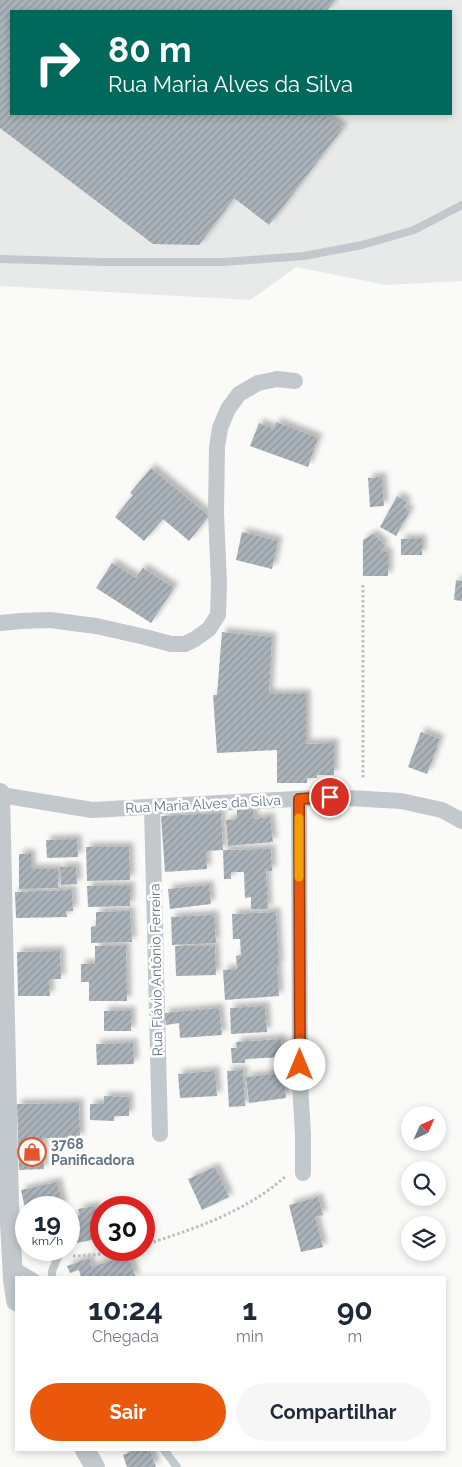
<!DOCTYPE html>
<html lang="pt">
<meta charset="utf-8">
<style>
body{margin:0;font-family:Raleway,sans-serif;background:#f6f6f7;color:#1f2937;height:100vh;display:flex;flex-direction:column;font-size:19px;white-space:nowrap}
*{box-sizing:border-box;margin:0}
p{font-size:16px;color:#747a83}
.icon{flex:none;width:28px;height:28px;fill:none;stroke:currentColor;stroke-width:2;stroke-linecap:round;stroke-linejoin:round}
.map{position:relative;flex:1;overflow:hidden}
.side{position:absolute;left:15px;top:1276px;width:431px;height:175px;display:flex;flex-direction:column;background:#fff;border-radius:0px;box-shadow:0 2px 8px #0003}
.side>*{flex:none}
.hud{position:absolute;left:10px;top:10px;width:442px;height:105px;border-radius:0px;box-shadow:0 2px 8px #0003;background:#00695c;color:#fff;overflow:hidden}
.needle{width:32px;rotate:45deg}
.tools{position:absolute;left:401px;top:1106px;display:grid;gap:10px}
.tools a{display:grid;place-items:center;width:45px;height:45px;border-radius:50%;background:#fff;box-shadow:0 2px 8px #0003;font-size:25px}
.speed{position:absolute;left:15px;top:1196px;display:flex;gap:10px;font-size:25px;font-weight:700;text-align:center}
.speed>*{display:grid;place-content:center;width:65px;height:65px;border-radius:50%;background:#fff;box-shadow:0 2px 8px #0003;line-height:1}
.speed small{font-size:12px;font-weight:400}
.speed .limit{border:8px solid #d22;background:#fff;color:#111}
.pin{position:absolute;display:grid;place-items:center;width:42px;height:42px;color:#fff;margin:-21px;border:2px solid #fff;border-radius:50%;box-shadow:0 1px 5px #0007}
.me{position:absolute;width:55px;margin:-28px;rotate:0deg;stroke-linejoin:round;filter:drop-shadow(0 0 4px #0008)}
.turn{display:flex;align-items:center;gap:18px;height:105px;padding:0 15px;font-size:22px}
.turn .icon{width:65px;height:65px;stroke-width:2.5}
.turn b{display:block;font-size:35px;line-height:42px}
.eta{display:flex;justify-content:space-evenly;align-items:center;height:85px;text-align:center}
.eta b{font-size:30px;font-weight:700;line-height:35px}
.button{display:flex;gap:10px;margin-top:auto;padding:10px 15px}
.button a{flex:1;height:58px;border-radius:30px;background:#ea580c;color:#fff;font-size:20px;font-weight:700;line-height:58px;text-align:center}
.button a+a{background:#f6f6f7;color:#1f2937}
.map>svg:first-child{display:block}
.built{fill:#e8e9e9;fill-rule:evenodd}
.building{fill:url(#building-hatch);filter:url(#shadow)}
.lines{fill:none;stroke-linecap:round;stroke-linejoin:round}
.path{stroke:#bbbfc2;stroke-width:3;stroke-dasharray:2.5 2.5;stroke-linecap:butt}
.service{stroke:#c3c8cc;stroke-width:8}
.minor{stroke:#c3c8cc;stroke-width:16}
.tertiary{stroke:#c3c8cc;stroke-width:20}
.route-casing{stroke:#983908;stroke-width:12}
.route{stroke:#ea580c;stroke-width:9}
.slow{stroke:#f59e0b;stroke-width:9}
.labels{text-anchor:middle;dominant-baseline:central;stroke-width:5;stroke-linejoin:round;paint-order:stroke}
.street-label{font-size:14px;fill:#657683;stroke:#fff}
.poi-label{font-size:14px;font-weight:bold;fill:#657683;stroke:#fff;text-anchor:start}
</style>
<div class="map">
<svg width="462" height="1467" viewBox="0 0 462 1467">
<defs>
<pattern id="building-hatch" width="6" height="6" patternUnits="userSpaceOnUse" patternTransform="scale(1.25)"><rect width="6" height="6" fill="#aab3b9"/><path d="M-1 1l2-2M0 6l6-6M5 7l2-2" fill="none" stroke="#8e969c"/></pattern>
<filter id="shadow"><feDropShadow dx="4.5" dy="-4.5" stdDeviation="2.5" flood-color="#0004"/></filter>
</defs>
<rect width="100%" height="100%" fill="#fafaf8"/>
<path class="built" d="M0,0H462V281L386,285L296,267L250,300L0,286ZM11,11H451V114H11Z"/>
<g class="building">
<path d="M0,0H335L327,11H11V114H324L343,128L269,225L234,198L199,245L153,244L0,128Z"/>
<path d="M276,422L318,438L308,467L250,446L259,423L274,429Z"/>
<path d="M151,468L209,516L189,541L163,519L144,541L115,517L133,495L130,493Z"/>
<path d="M382,477L384,506L370,507L368,478Z"/>
<path d="M397,496L407,502L404,507L410,511L396,536L380,527Z"/>
<path d="M242,532L278,541L272,569L236,560Z"/>
<path d="M373,534L385,545L380,550L388,552V576H363V540Z"/>
<rect x="401" y="539" width="21" height="16"/>
<path d="M112,563L136,578L143,568L174,588L151,623L96,588Z"/>
<path d="M456,580L462,581V601L454,600Z"/>
<path d="M222,632L272,637L269,693L276,694H306V744L334,743V775H317V778H307V783H277V750L217,753L213,695H217Z"/>
<path d="M421,732L440,739L427,774L408,767Z"/>
<path d="M253,809L254,819L270,817L273,842L228,846L226,820L237,819V810Z"/>
<path d="M221,813L223,850L206,851L207,869L165,872L161,816Z"/>
<path d="M77,839L78,857L47,858L46,840Z"/>
<path d="M86,847H129L130,880L87,881Z"/>
<path d="M271,849L272,871H266L268,909H251V897L245,898L244,872H231V879H224L223,850Z"/>
<path d="M19,854H31V869H58V888L19,889Z"/>
<path d="M60,867H76L77,884L61,885Z"/>
<path d="M209,885L211,904L170,909L168,889Z"/>
<path d="M87,886H130V906L88,907Z"/>
<path d="M72,890L73,911H66L67,917L16,918L15,892Z"/>
<path d="M130,911L132,942L91,943V927L96,926V912Z"/>
<path d="M276,912L279,966H277L279,996L225,1000L223,970L237,969L236,956L241,955L240,939H233L232,914Z"/>
<path d="M214,915L216,943L172,945L171,917Z"/>
<path d="M95,946H126L127,1001H89V982H81V964H95Z"/>
<path d="M175,946H215L216,975L176,976Z"/>
<path d="M60,951L61,979H49L50,996H18L17,952Z"/>
<path d="M265,1006L267,1032L231,1034L230,1008Z"/>
<path d="M219,1008L222,1035L180,1038L179,1023L166,1025L164,1013Z"/>
<rect x="104" y="1011" width="27" height="20"/>
<path d="M281,1039L282,1057L245,1059V1063H232L231,1048H237L236,1042Z"/>
<path d="M133,1043L134,1064L97,1065L96,1044Z"/>
<path d="M243,1070L245,1106L229,1107L227,1071Z"/>
<path d="M215,1071L217,1096L180,1098L178,1074Z"/>
<path d="M283,1073L286,1098L249,1103L246,1077Z"/>
<path d="M104,1096L129,1097V1116H114V1121L90,1120V1104H104Z"/>
<path d="M79,1103L80,1138H43L44,1169L19,1170L17,1104Z"/>
<path d="M215,1167L229,1197L202,1210L188,1179Z"/>
<path d="M57,1182L63,1206L55,1208H25L21,1190Z"/>
<path d="M318,1197L323,1215L315,1217L323,1247L301,1252L289,1205Z"/>
<path d="M95,1206L97,1215L101,1214V1238L77,1243L72,1217L80,1215L78,1209Z"/>
<path d="M128,1255L136,1278H81L79,1270L70,1273L67,1266L89,1258L92,1267Z"/>
<path d="M135,1450H150L156,1467H127L123,1455Z"/>
</g>
<g class="lines">
<g class="path">
<path d="M363,585V780"/>
<path d="M144,1245C194,1229 246,1212 286,1176"/>
<path d="M73,1256L94,1255L129,1250"/>
</g>
<g class="service">
<path d="M0,259L103,262H224L304,256L362,245L414,230L462,205"/>
<path d="M14,1265L36,1278"/>
<path d="M52,1278V1271L61,1250"/>
<path d="M164,1450L177,1467"/>
</g>
<g class="minor">
<path d="M0,623L21,621L50,620L96,626L145,637L171,644H185L195,639L209,629L218,615L219,583L216,513L217,447L220,428L228,409L239,394L258,383L277,379L295,381"/>
<path d="M1,795L92,810L331,797L401,801L442,810L462,821"/>
<path d="M299,799L300,1084L303,1135V1173"/>
<path d="M152,807L160,1134"/>
</g>
<g class="tertiary">
<path d="M0,793L9,1204L13,1279L16,1301"/>
<path d="M85,1450L95,1467"/>
</g>
</g>
<g class="lines">
<defs>
<path id="route" d="M300,1065L299,799L330,797"/>
</defs>
<use href="#route" class="route-casing"/>
<use href="#route" class="route"/>
<path class="slow" d="M299,818V877"/>
</g>
<defs>
<symbol id="shop-ring" viewBox="-11 -11 22 22"><circle r="9.5" fill="#fff" stroke="#e4572e" stroke-width="1.5"/><path d="M-5-2.5h2.3a2.7 3.5 0 0 1 5.4 0H5L5.5 6h-11ZM-1.5-2.5h3a1.5 2.3 0 0 0-3 0Z" fill="#e4572e"/></symbol>
</defs>
<g fill-rule="evenodd">
<use href="#shop-ring" x="16" y="1136" width="32" height="32"/>
</g>
<g class="labels">
<g class="street-label">
<text transform="translate(203 804) rotate(-3)">Rua Maria Alves da Silva</text>
<text transform="translate(156 970) rotate(-91)">Rua Flávio Antônio Ferreira</text>
</g>
<g class="poi-label">
<text x="51" y="1144">3768<tspan x="51" dy="16">Panificadora</tspan></text>
</g>
</g>
</svg>
<div class="tools">
<a><svg class="needle" viewBox="-14 -14 28 28"><path d="M0-13l5 13h-10z" fill="#e53935"/><path d="M0 13l5-13h-10z" fill="#747a83"/></svg></a>
<a><svg class="icon" aria-label="search" viewBox="0 0 24 24"><circle cx="10" cy="10" r="6"/><path d="M15 15l6 6"/></svg></a>
<a><svg class="icon" aria-label="layers" viewBox="0 0 24 24"><path d="M12 4l9 5-9 5-9-5zM3 14l9 5 9-5"/></svg></a>
</div>
<div class="speed"><div>19<small>km/h</small></div><div class="limit">30</div></div>
<div class="pin" style="left:330px;top:797px;background:#d93025"><svg class="icon" aria-label="arrive" viewBox="0 0 24 24"><path d="M6 21V4h12l-3 4 3 4H6"/></svg></div>
<svg class="me" style="left:300px;top:1065px" viewBox="-20 -20 40 40"><circle r="19" fill="#fff"/><path d="M0-13L10 11 0 6-10 11z" fill="#ea580c"/></svg>
<div class="hud">
<div class="turn"><svg class="icon" aria-label="right" viewBox="0 0 24 24"><path d="M7 20v-9h11M14 6l5 5-5 5"/></svg><div><b>80 m</b>Rua Maria Alves da Silva</div></div>
</div>
<section class="side">
<div class="eta">
<div><b>10:24</b><p>Chegada</p></div>
<div><b>1</b><p>min</p></div>
<div><b>90</b><p>m</p></div>
</div>
<div class="button"><a>Sair</a><a>Compartilhar</a></div>
</section>
</div>
